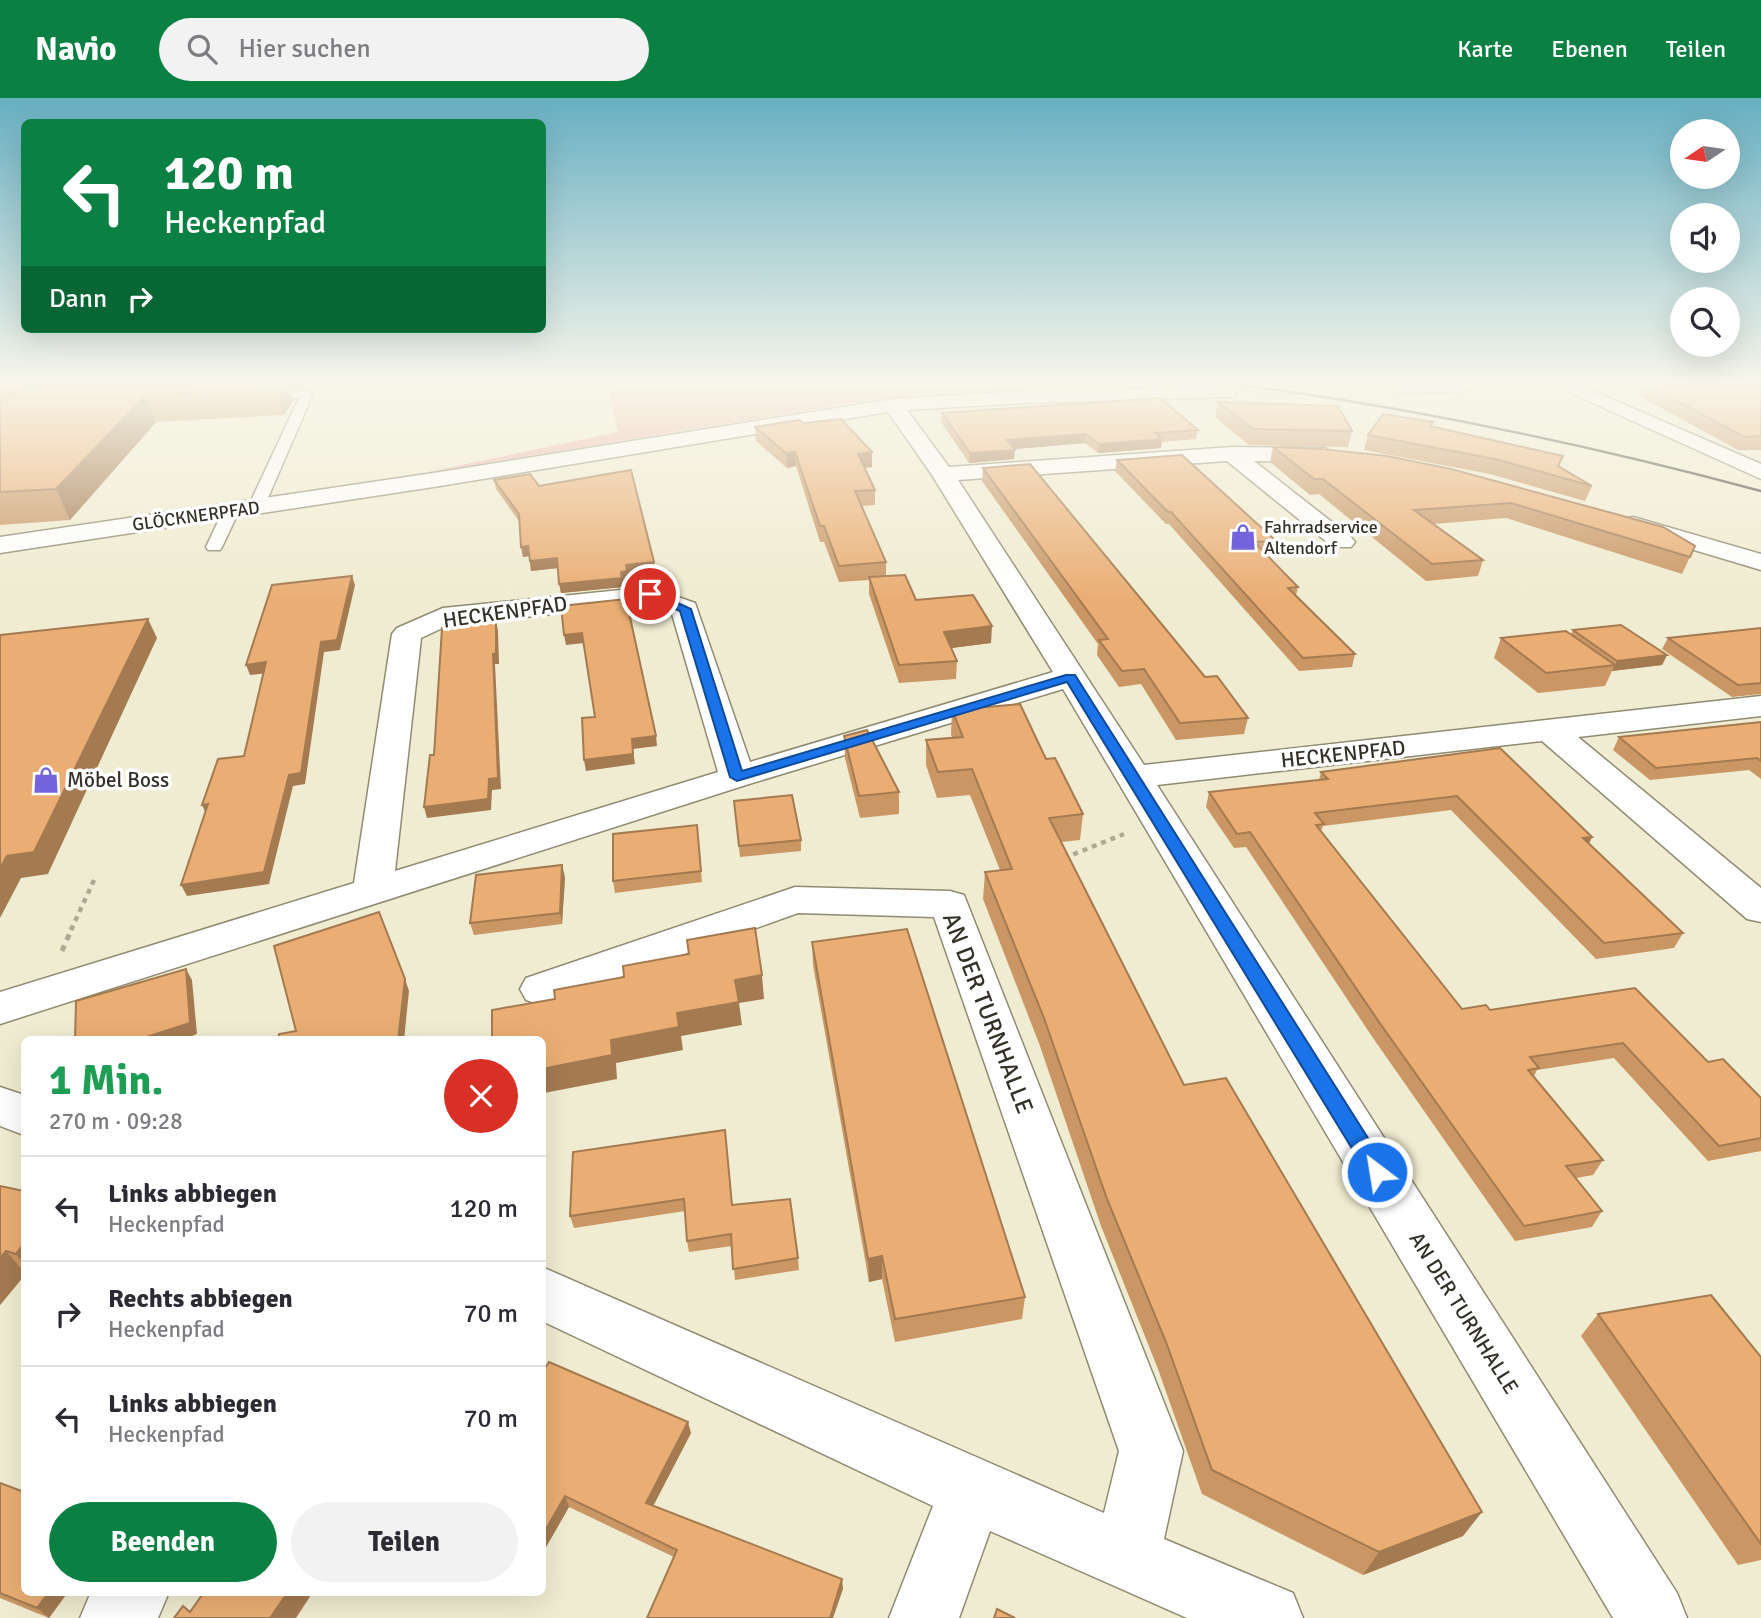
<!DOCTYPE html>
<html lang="de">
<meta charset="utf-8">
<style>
body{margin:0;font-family:Signika,sans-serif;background:#f2f2f3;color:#2b2b33;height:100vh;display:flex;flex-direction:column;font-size:26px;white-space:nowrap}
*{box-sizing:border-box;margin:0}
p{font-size:23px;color:#7c7c81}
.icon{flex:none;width:38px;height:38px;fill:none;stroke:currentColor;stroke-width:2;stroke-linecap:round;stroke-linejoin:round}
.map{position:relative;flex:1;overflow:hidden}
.sheet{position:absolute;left:21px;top:938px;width:525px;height:560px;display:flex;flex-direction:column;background:#fff;border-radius:10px;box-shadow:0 7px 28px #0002}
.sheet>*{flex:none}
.guide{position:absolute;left:21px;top:21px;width:525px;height:214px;border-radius:10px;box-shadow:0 7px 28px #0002;background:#0b8043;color:#fff;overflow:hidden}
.needle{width:46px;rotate:257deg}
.fabs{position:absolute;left:1670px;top:21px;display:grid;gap:14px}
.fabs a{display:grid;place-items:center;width:70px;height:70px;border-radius:50%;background:#fff;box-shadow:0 7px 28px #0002;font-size:35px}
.pin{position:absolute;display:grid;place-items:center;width:60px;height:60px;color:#fff;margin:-30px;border:4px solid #fff;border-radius:50%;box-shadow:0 2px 7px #0007}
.me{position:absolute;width:77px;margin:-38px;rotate:329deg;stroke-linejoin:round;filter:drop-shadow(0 0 5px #0008)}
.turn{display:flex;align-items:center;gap:24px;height:147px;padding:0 28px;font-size:32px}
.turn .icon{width:91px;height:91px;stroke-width:2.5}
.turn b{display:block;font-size:49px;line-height:60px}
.then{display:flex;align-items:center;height:66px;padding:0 28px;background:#0003;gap:14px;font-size:26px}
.round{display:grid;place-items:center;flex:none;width:74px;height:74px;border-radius:37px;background:#f2f2f3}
.summary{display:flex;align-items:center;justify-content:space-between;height:119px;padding:0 28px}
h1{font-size:42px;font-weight:800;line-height:52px;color:#1e9e55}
.button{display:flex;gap:14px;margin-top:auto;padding:14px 28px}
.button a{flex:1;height:80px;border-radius:42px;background:#0b8043;color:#fff;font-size:28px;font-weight:800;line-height:80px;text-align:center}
.button a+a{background:#f2f2f3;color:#2b2b33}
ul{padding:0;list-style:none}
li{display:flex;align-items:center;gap:21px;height:105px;padding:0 28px;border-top:2px solid #e1e1e2}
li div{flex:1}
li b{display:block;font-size:26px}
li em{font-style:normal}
header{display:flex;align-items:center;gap:42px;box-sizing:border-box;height:98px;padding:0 35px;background:#0b8043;color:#fff}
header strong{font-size:33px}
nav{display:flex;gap:38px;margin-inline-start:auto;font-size:24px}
.search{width:490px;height:63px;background:#f2f2f3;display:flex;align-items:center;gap:18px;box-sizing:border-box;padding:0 24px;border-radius:38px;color:#7c7c81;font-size:26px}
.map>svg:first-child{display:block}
.green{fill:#eeafa4}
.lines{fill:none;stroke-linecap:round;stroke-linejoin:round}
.lane-casing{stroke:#8f8b73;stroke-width:3}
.street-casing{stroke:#8f8b73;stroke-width:3}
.path-far2{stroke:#aca994;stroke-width:2.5;stroke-dasharray:2.5 2.5;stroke-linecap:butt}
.path-far1{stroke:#aca994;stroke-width:4.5;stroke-dasharray:5 5;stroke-linecap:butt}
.path{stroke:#aca994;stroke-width:5;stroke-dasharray:6 6;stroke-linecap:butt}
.lane{fill:#fff;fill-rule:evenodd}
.street{fill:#fff;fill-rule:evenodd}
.rail{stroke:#464438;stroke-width:2.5}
.wall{fill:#c99664}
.shaded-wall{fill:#a47a51}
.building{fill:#eaae74;stroke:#a47a51;stroke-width:2}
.route{fill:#1a73e8;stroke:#114b97;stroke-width:2}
.labels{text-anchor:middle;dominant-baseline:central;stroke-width:7;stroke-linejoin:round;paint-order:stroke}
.far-street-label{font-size:18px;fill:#333127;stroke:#fff}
.far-poi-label{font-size:18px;fill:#333127;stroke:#fff;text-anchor:start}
.street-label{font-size:21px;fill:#333127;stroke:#fff}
.poi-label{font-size:21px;fill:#333127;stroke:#fff;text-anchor:start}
.near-street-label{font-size:24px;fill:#333127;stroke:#fff}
</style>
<header>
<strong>Navio</strong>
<div class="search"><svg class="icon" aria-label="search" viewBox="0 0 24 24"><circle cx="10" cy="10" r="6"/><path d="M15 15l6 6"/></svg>Hier suchen</div>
<nav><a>Karte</a><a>Ebenen</a><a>Teilen</a></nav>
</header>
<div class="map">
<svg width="1761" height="1520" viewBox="0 0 1761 1520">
<rect width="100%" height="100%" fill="#f0ecd1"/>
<path class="green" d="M607,287H1033L1037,293L871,302L424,375L618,334Z"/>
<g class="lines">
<defs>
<g id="lane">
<path d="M307,292L313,296L264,409L261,412H251L248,409L299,300L259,303L253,299L259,295Z"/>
<path d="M231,408L239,413L222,449L220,452H208L206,449L223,413Z"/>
</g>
<g id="street">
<path d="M1395,287H1476L1467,293L1403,295L1396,293Z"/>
<path d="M1553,287H1579L1761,366V381Z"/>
<path d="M1226,289L1236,295L1233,299L1022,305L907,312L949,369L1232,349L1325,350L1336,357L1325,364L1254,363L1351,439L1355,444L1351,449H1333L1227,363L958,382L1144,667L1761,598V618L1578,639L1761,790V824L1747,821L1542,643L1157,687L1677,1495L1687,1520H1613L1063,591L749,686L0,926V894L354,785L392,536L397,530L443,510L650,489L695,505L750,664L1053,574L932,377L888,314L440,388L0,455V439L440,374L893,301L1022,293ZM647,506L672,516L718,674L395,773L421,540L449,527Z"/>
<path d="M1633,419L1761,456V472L1624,431L1621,426L1624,421Z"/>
<path d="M795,789L950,793L964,797L1183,1353L1164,1441L1293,1495L1303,1520H1187L990,1433L959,1520H889L933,1408L542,1223V1169L1104,1415L1119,1353L934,819L798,815L542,907L526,902L520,891L526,880Z"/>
<path d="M0,989L24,997V1037L0,1028Z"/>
<path d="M91,1494H169L158,1520H80Z"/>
</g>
</defs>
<use href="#lane" class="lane-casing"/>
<use href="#street" class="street-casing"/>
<path class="path-far2" d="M1255,295L1289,298L1310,291L1374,289"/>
<g class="path-far1">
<path d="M1064,760L1124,736"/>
<path d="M71,832L95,780"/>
</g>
<path class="path" d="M62,853L72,830"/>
<use href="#lane" class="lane"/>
<use href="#street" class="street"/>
<path class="rail" d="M1240,287C1416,310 1589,347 1761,393"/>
</g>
<g class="wall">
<path d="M0,287H303L301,290H289L293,303L283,317L156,324L70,422L0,427Z"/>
<path d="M1644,287H1761V352H1738L1639,298Z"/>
<path d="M1218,304L1352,333L1348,349L1249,347L1215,319Z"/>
<path d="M942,315L1198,332L1196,341L1162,344L1161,350L1098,355L1085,345L1014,351V361L969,365L941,324Z"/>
<path d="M1433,324L1432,328L1559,369L1592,388L1585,403L1490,376L1364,352L1368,337Z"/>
<path d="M755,329L872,369L865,370L875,392V407L861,408L886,464V478L916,502L991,545L951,550L957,563L956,581L899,585L869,496V482L839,484L824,444H820L796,368L787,370L756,343Z"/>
<path d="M1273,349L1695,448L1682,476L1506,420L1433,426L1483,462L1478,478L1426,483L1319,396L1310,397L1270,364Z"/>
<path d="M1117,362L1276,443L1274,454L1265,455L1298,489L1296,497L1355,556L1352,569L1299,573L1169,426H1166L1115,373Z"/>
<path d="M983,370L1248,620L1244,636L1176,642L1141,586L1119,589L1097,557L1098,546L982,383Z"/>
<path d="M494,382L539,388L655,473L628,476L629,482L623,483V489L561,495L558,470L531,473L529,458L523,459L519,423L496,391Z"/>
<path d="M1761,530V596L1732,599L1662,551L1668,540Z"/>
<path d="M1573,532L1667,557L1662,567L1612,573L1605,588L1538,595L1494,560L1501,540L1571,536Z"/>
<path d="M952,612L1046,661L1083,716L1080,742L1061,744L1184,987L1463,1438L1363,1477L1202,1396L1158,1271L1101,1128L1040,948L983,801L985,774L1000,772L970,697L937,700L926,667V642L952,639L951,637Z"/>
<path d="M1761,624V681L1749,672L1650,682L1613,652L1619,639Z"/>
<path d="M844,638L899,694V716L860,720L845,660Z"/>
<path d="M1500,650L1592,739L1589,746L1683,835L1674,850L1596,861L1451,712L1323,728L1321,733L1462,911L1490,912L1708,964L1761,1000V1053L1708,1063L1614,960L1537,972L1534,978L1603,1062L1593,1077L1576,1080L1602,1113L1592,1129L1515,1143L1373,940L1246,749L1234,750L1206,709L1209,694L1319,682L1321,674Z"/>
<path d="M734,703L801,742V753L740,759Z"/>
<path d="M697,727L702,784L615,795L613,783Z"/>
<path d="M565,779L562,826L474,837L470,825Z"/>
<path d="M812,844L1025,1199L1022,1221L895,1244L882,1181L869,1184L813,867Z"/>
<path d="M573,1054L733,1107L798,1160L799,1172L735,1182L732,1148L689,1154L687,1143L685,1113L574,1130L570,1118Z"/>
<path d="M0,1088L24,1093V1178L0,1207Z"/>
<path d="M1598,1216L1761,1259V1462L1738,1467L1581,1238Z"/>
<path d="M542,1274L691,1335L653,1408L843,1491L674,1459L569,1409L542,1456Z"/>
<path d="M0,1385L24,1494H68L49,1520L0,1500Z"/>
</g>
<g class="shaded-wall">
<path d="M277,287H288L293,303L283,317L275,290Z"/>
<path d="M146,297L156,324L70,422L56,391Z"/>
<path d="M1086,336L1085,345L1006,352L1007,342Z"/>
<path d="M1162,341L1161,350L1098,355L1099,346Z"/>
<path d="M1015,352L1014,361L969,365L970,355Z"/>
<path d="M795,354L796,368L787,370L786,355Z"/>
<path d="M872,354V369L859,370L858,356Z"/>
<path d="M528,448L530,458L523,459L521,449Z"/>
<path d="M557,460L558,470L531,473L530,463Z"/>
<path d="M654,464L655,473L628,476L629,482L623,483V489L561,495L559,486L621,474L626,467Z"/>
<path d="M352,478L355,487L340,552L324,554L305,686L293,688L269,786L187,798L181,787L321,544Z"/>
<path d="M148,521L157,540L48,776L21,780L0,820V770Z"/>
<path d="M496,523L498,533L499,566H495L501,691L492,692L491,712L427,720L424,709L489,681L493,556Z"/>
<path d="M992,528L991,545L944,551V534Z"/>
<path d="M582,535L584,545L566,547L564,537Z"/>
<path d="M1667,557L1662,567L1612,573L1617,563Z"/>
<path d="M266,564L270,575L250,577L246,567Z"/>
<path d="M656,638L657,648L633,651L635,666L586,673L584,662L632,641Z"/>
<path d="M208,706L207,718L202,707Z"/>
<path d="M1592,739L1585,753L1583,740Z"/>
<path d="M562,767L565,779L562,826L560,815Z"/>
<path d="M186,871L192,882L197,936L181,942H137Z"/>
<path d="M762,877L764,901L739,905L742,927L681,938L683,952L616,965L617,981L544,995L545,1002L542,1003V971L677,915L735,882Z"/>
<path d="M405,881L409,893L404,942H398Z"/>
<path d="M24,1145V1166L16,1156Z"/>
<path d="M6,1153L24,1174V1178L0,1207V1160Z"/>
<path d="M882,1158V1181L869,1184L868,1161Z"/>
<path d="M688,1324L691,1335L649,1416L646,1405Z"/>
<path d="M565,1398L569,1409L542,1456V1438Z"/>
<path d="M1482,1414L1463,1438L1363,1477L1379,1454Z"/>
<path d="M842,1481L843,1491L833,1520H830Z"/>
<path d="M49,1494H68L49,1520L37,1510Z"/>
<path d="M288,1494H313L296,1520H270Z"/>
</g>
<g class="building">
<path d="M67,287H277L275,290L146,297L56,391L0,394V303L21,290Z"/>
<path d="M1648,287H1761V338L1744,339Z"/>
<path d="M1160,300L1198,332L1155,335L1162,341L1099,346L1086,336L1007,342L1015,352L970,355L942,315Z"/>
<path d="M1218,304L1338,308L1352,333L1253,331Z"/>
<path d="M1383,316L1433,324L1430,328L1563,358L1558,368L1592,388L1495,361L1368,337Z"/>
<path d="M841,321L872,354L858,356L875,392L855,393L886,464L839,468L824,428H820L795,354L786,355L755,329L799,322L804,325Z"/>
<path d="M1273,349L1321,351L1387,358L1451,371L1663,429L1695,448L1690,459L1511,405L1414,412L1483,462L1432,466L1323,381H1314Z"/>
<path d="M1182,357L1276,443L1254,444L1298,489L1288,490L1355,556L1303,560L1171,414H1168L1117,362Z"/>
<path d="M1030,366L1205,579L1217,578L1248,620L1180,625L1144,571L1122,573L1099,542L1108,541L983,370Z"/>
<path d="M631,372L654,464L626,467L627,473L621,474L622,480L559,486L557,460L530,463L528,448L521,449L519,416L494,382L530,376L539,388Z"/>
<path d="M905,477L916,502L973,497L992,528L944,534L957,563L899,567L869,479Z"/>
<path d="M352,478L337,542L321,544L301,675L289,677L264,774L181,787L208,706L202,707L218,661L244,658L266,564L246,567L272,487Z"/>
<path d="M626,501L656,638L632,641L633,656L584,662L582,620L595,619L582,535L564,537L561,508Z"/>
<path d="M148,521L34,754L7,758L0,770V537Z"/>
<path d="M496,523V556H493L498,680L489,681L488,701L424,709L430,657H434L442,530Z"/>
<path d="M1621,527L1667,557L1617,563L1573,532Z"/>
<path d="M1761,530V585L1738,587L1668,540Z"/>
<path d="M1566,533L1615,567L1546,575L1501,540Z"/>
<path d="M1020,606L1046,661L1055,660L1083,716L1049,720L1184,987L1226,980L1482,1414L1379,1454L1212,1372L1166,1244L1107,1101L1044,920L985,774L1012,771L972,671L938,674L926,642L963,639L952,612Z"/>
<path d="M1761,624V663L1757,660L1656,670L1619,639Z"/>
<path d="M867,632L899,694L859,698L844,638Z"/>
<path d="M1500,650L1592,739L1583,740L1683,835L1604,845L1457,698L1315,715L1324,726L1316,727L1462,911L1486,907L1490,912L1635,890L1708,964L1723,961L1761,1000V1040L1719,1048L1623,945L1530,959L1539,970L1528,972L1603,1062L1566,1068L1602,1113L1524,1128L1379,924L1250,734L1237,736L1209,694L1328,681L1321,674Z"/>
<path d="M792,697L801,742L739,748L734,703Z"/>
<path d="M697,727L701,773L613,783V736Z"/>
<path d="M562,767L560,815L470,825L476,777Z"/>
<path d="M379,814L405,881L398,942H278L279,936L296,933L274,848Z"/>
<path d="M755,830L762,877L735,882L739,904L677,915L679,929L611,942L612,957L542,971V942H492V912L555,901L554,892L624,879L623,868L689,856L687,842Z"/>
<path d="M907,831L1025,1199L895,1221L882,1158L868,1161L812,844Z"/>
<path d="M186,871L190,925L137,942H75L76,903Z"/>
<path d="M725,1032L732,1107L790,1101L798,1160L733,1171L731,1136L687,1143L684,1101L570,1118L573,1054Z"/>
<path d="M0,1088L24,1093V1145L16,1156L6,1153L0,1160Z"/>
<path d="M1711,1197L1761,1259V1446L1598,1216Z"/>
<path d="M549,1264L688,1324L646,1405L842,1481L830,1520H647L677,1452L565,1398L542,1438V1274Z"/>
<path d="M0,1385L24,1394V1494H49L37,1510L0,1495Z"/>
<path d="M204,1494H288L270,1520H174L183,1508L190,1514Z"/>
<path d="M997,1511L1015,1520H994Z"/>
</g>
<linearGradient id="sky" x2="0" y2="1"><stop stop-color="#67afc2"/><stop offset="0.57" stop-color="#f8f6ea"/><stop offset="1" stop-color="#f8f6ea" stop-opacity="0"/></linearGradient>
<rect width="1761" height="500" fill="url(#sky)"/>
<path class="route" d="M646,494H654L691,511L742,673L1066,577H1075L1385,1067L1388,1074L1385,1080L1377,1083L1370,1080L1067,584L737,683L730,679L680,513L646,499Z"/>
<defs>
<symbol id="shop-bare" viewBox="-9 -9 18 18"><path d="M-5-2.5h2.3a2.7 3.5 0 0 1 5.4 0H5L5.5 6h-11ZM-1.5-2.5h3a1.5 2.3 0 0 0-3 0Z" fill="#7363dd" stroke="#fff" stroke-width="2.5" paint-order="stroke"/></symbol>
</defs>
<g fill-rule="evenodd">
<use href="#shop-bare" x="1224" y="420" width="38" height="38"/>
<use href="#shop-bare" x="27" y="663" width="38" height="38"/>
</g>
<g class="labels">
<g class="far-street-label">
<text transform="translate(196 418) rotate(-8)">GLÖCKNERPFAD</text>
</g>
<g class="far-poi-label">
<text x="1264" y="429">Fahrradservice<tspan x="1264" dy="21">Altendorf</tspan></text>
</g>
<g class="street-label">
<text transform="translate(505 514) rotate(-8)">HECKENPFAD</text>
<text transform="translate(1343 656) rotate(-6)">HECKENPFAD</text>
<text transform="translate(1464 1215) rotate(58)">AN DER TURNHALLE</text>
</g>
<g class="poi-label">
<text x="67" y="682">Möbel Boss</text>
</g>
<g class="near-street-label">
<text transform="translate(988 915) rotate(69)">AN DER TURNHALLE</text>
</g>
</g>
</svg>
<div class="fabs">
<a><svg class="needle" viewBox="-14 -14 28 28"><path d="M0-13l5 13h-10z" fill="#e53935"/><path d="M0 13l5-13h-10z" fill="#7c7c81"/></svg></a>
<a><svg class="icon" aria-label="sound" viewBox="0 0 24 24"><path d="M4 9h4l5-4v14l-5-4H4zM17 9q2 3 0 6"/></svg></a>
<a><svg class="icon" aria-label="search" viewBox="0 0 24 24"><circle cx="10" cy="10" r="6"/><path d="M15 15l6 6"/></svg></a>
</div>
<div class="pin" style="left:650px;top:496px;background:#d93025"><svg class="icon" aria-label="arrive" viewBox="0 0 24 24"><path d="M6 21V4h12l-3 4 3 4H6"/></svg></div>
<svg class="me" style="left:1377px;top:1074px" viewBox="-20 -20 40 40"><circle r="17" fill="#1a73e8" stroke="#fff" stroke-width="3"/><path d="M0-11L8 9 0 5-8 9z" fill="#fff"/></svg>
<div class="guide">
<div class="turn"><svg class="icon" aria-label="left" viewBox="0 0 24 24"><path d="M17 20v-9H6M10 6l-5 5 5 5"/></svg><div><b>120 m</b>Heckenpfad</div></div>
<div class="then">Dann<svg class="icon" aria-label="right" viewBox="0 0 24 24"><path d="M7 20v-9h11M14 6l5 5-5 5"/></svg></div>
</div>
<section class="sheet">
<div class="summary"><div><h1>1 Min.</h1><p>270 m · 09:28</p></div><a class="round" style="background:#d93025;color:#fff"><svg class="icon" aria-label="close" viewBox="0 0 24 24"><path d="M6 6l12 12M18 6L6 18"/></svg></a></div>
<ul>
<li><svg class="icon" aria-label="left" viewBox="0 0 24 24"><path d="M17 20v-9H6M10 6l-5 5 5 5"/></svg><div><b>Links abbiegen</b><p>Heckenpfad</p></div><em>120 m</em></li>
<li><svg class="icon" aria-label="right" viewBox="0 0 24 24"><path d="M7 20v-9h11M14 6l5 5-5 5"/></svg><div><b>Rechts abbiegen</b><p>Heckenpfad</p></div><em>70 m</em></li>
<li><svg class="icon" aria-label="left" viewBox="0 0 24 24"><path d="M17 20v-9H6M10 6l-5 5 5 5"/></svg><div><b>Links abbiegen</b><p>Heckenpfad</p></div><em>70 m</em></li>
</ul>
<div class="button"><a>Beenden</a><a>Teilen</a></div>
</section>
</div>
